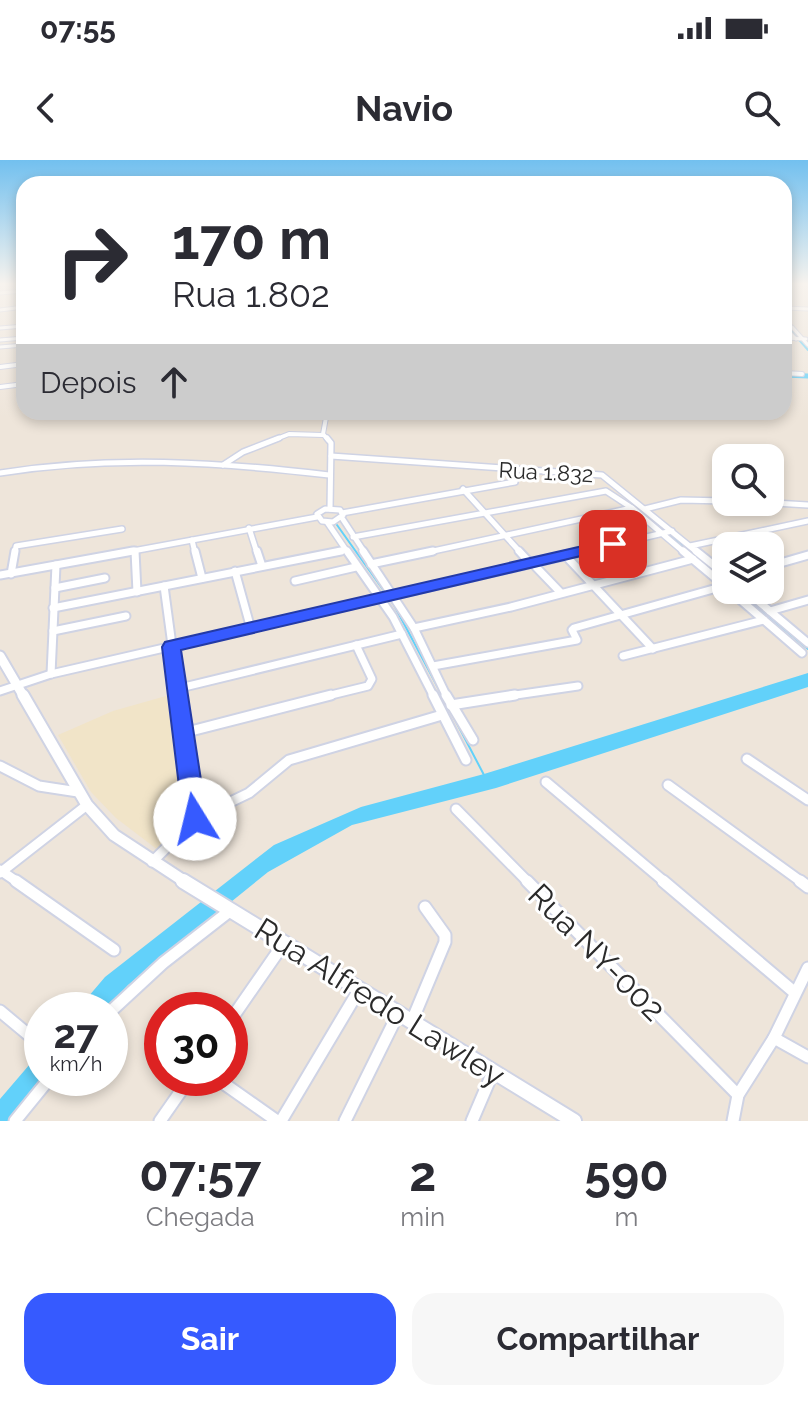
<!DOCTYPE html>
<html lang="pt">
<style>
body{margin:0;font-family:Raleway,sans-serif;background:#f7f7f7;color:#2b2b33;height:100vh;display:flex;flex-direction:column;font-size:30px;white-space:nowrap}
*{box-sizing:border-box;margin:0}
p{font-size:26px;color:#7c7c81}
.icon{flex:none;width:44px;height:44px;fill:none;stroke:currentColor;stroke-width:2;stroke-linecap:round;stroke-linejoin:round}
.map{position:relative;height:961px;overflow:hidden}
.side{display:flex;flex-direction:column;background:#fff;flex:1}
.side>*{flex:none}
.guide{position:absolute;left:16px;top:16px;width:776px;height:244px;border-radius:24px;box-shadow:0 4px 12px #0003;background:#fff;color:#2b2b33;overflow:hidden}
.buttons{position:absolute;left:712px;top:284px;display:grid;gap:16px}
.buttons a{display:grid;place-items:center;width:72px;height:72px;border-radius:16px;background:#fff;box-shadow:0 4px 12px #0003;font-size:40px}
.speed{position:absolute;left:24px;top:832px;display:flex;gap:16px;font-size:40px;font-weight:700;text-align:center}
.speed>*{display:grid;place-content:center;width:104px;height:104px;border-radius:50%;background:#fff;box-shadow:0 4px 12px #0003;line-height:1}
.speed small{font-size:20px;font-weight:400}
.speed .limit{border:12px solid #d22;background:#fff;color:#111}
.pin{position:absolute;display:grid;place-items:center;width:68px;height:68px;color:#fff;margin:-34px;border-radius:16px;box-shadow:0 4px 12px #0006}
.me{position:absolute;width:88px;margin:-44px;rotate:351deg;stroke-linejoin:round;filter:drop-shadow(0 0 6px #0008)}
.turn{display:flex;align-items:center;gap:28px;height:168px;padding:0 24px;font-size:36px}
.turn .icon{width:104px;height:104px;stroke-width:2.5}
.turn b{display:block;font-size:56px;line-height:68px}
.then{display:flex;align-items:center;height:76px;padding:0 24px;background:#0003;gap:16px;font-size:30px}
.eta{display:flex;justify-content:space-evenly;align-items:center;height:136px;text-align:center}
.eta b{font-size:48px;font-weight:700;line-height:56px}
.button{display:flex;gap:16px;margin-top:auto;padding:16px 24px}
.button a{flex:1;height:92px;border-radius:24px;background:#365aff;color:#fff;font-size:32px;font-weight:700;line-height:92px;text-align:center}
.button a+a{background:#f7f7f7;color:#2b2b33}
.status{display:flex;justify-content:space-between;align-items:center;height:56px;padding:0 40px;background:#fff;direction:ltr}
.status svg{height:22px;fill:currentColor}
header{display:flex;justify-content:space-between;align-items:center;height:104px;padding:0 24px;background:#fff;font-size:36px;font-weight:700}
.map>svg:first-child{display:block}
.education{fill:#f1e4c8}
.water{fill:#62d1fa}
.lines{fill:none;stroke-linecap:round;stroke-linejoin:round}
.stream{stroke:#62d1fa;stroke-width:2}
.canal{stroke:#62d1fa;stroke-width:5}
.street-far5-casing{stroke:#cfd3e4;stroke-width:5}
.street-far4-casing{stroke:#cfd3e4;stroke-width:6}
.street-far3-casing{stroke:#cfd3e4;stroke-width:8}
.street-far2-casing{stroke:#cfd3e4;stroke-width:11}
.street-far1-casing{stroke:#cfd3e4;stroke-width:13}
.street-casing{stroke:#cfd3e4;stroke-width:15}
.secondary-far2-casing{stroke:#cfd3e4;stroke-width:13}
.secondary-far1-casing{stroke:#cfd3e4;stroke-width:15}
.secondary-casing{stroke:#cfd3e4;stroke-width:18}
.street-far5{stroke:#fff;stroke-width:3}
.street-far4{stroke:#fff;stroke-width:4}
.street-far3{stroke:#fff;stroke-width:5}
.street-far2{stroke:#fff;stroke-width:7}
.street-far1{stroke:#fff;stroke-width:9}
.street{stroke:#fff;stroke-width:11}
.secondary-far2{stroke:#fff;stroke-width:9}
.secondary-far1{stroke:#fff;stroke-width:11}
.secondary{stroke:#fff;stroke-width:14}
.route{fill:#365aff;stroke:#233aa6;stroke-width:2}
.labels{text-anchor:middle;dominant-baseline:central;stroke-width:6;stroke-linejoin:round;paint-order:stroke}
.far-street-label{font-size:22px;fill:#2a2a2a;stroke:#fff}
.near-street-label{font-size:32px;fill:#2a2a2a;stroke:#fff}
</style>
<div class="status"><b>07:55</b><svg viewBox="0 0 49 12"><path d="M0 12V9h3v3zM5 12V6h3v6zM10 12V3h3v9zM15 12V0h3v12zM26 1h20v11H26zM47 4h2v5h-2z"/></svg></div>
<header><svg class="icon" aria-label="back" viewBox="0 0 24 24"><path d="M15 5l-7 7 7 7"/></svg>Navio<svg class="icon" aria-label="search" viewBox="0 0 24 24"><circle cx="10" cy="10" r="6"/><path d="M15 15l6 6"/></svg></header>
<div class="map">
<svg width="808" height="961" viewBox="0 0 808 961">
<rect width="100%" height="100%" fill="#eee5da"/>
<path class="education" d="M173,534L191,658L158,690L116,658L91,632L58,575L113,551Z"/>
<g class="water">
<path d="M808,513V527L496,628L352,665L268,712L128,825L106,850H77L105,817L274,685L361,647L484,614Z"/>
<path d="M42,890V918H49L13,961H0V939Z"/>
</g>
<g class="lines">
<g class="stream">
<path d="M784,163L808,190"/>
<path d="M649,357L666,371"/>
<path d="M337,365L394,445L443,537"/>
<path d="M671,375L726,421"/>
<path d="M737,430L808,489"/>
<path d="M450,550L484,615"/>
</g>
<path class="canal" d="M784,215L808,216"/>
<defs>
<g id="street-far5">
<path d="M0,133L24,131"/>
<path d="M784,148L808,149"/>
<path d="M0,150L24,147"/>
<path d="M784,167L796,179"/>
<path d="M792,167L808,185"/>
<path d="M0,168L24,166"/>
<path d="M784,178L806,179"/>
<path d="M0,180L24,178"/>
<path d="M0,187L24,185"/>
</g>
<g id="street-far4">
<path d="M0,207L24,204"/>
<path d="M784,213L802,214"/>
<path d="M0,227L24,224"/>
<path d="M327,252L323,274L328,280"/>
<path d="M274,280L289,274L323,275"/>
</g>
<g id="street-far3">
<path d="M327,278L331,283L330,349"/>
<path d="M331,296L602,315L698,393"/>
<path d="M223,305L243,292L279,278"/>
<path d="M0,313C110,295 218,302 329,315"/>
<path d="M463,329L521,393"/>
<path d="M756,342L808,345"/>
<path d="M325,349L340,350L343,355L333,362L322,361L317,354Z"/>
<path d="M645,349L681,340L726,341"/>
<path d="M342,353L515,322"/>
<path d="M342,358L365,393"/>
<path d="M327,362L348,393"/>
<path d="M249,368L257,393"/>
<path d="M353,377L606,331L632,348L685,393"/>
<path d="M192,380L195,393"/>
<path d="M690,386L808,361"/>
<path d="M15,393L16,386L122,369"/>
<path d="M122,393L317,357"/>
<path d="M331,393L345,390"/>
<path d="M424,393L632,348"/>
<path d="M578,393L672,371"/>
</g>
<g id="street-far2">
<path d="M135,391L137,432"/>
<path d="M195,391L202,418"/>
<path d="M257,391L262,406"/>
<path d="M347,391L393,457L434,537"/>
<path d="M363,391L414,468L447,537"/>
<path d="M519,391L530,403"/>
<path d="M683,391L726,427"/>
<path d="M696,391L726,415"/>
<path d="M565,395L653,489"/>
<path d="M371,404L433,391"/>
<path d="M770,406L808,395"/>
<path d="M536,407L561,433"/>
<path d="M235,411L251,469"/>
<path d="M11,414L15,391"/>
<path d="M0,415L133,391"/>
<path d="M295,421L356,407"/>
<path d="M164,426L179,537"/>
<path d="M55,428L105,418"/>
<path d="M729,430L802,493"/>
<path d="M745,430L808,483"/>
<path d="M53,448L341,391"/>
<path d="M770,451L808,440"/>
<path d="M414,468L511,447L693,399"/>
<path d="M53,471L126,456"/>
<path d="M623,496L764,460"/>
<path d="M433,506L577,480L572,470L574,468L724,426"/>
<path d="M51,514L56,405"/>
<path d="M176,529L402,474"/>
<path d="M0,531L51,514L586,391"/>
<path d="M323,537L368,526L372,519L356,485"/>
<path d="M502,537L578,526"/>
</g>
<g id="street-far1">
<path d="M179,535L195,659"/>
<path d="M433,535L466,600"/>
<path d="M446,535L473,580"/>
<path d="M451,545L515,535"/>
<path d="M183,573L331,535"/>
<path d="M747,599L808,640"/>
<path d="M0,606L39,626L78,632"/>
<path d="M546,622L666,723"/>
<path d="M668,625L803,723"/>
<path d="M456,649L529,723"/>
<path d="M152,702L195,659L249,633L289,600L442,555"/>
<path d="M0,710L19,723"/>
<path d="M0,713L87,645"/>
</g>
<g id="street">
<path d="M16,721L114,790"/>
<path d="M527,721L738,935"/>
<path d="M663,721L794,832"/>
<path d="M800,721L808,727"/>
<path d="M0,851L30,876"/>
<path d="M110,852L163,803L231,750"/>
<path d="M230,861L284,783"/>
<path d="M412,861L445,782V775L425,747"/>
<path d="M774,878L808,897"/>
<path d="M216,918L277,961"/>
<path d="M15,961L50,918"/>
<path d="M160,961L190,918"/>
<path d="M281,961L359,830"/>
<path d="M345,961L398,854"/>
<path d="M472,961L493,912"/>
<path d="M733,961L738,935L774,878L808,808"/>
</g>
<path id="secondary-far2" d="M0,496L24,537"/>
<path id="secondary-far1" d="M23,535L87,645L114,675L187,723"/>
<path id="secondary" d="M183,721L574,961"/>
</defs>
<use href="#street-far5" class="street-far5-casing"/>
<use href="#street-far4" class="street-far4-casing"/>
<use href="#street-far3" class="street-far3-casing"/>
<use href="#street-far2" class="street-far2-casing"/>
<use href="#street-far1" class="street-far1-casing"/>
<use href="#street" class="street-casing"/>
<use href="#secondary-far2" class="secondary-far2-casing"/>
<use href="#secondary-far1" class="secondary-far1-casing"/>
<use href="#secondary" class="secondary-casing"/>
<use href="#street-far5" class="street-far5"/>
<use href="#street-far4" class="street-far4"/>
<use href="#street-far3" class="street-far3"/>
<use href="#street-far2" class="street-far2"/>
<use href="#street-far1" class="street-far1"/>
<use href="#street" class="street"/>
<use href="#secondary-far2" class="secondary-far2"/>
<use href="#secondary-far1" class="secondary-far1"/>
<use href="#secondary" class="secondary"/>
</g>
<linearGradient id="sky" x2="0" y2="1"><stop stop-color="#72c0ef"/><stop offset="0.48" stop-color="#f7f3ee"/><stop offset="1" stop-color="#f7f3ee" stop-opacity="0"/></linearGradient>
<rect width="808" height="258" fill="url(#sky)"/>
<path class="route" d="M613,379L621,384L619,387L181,490L207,659L204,667L195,670L187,667L183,659L162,487L165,482Z"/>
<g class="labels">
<g class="far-street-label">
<text transform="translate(546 312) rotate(3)">Rua 1.832</text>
</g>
<g class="near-street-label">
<text transform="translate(597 792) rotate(45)">Rua NY-002</text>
<text transform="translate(380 842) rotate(32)">Rua Alfredo Lawley</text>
</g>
</g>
</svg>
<div class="buttons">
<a><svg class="icon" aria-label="search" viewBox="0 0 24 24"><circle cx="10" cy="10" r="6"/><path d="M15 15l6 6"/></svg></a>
<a><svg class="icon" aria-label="layers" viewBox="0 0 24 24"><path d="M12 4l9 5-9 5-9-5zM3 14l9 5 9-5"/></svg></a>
</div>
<div class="speed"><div>27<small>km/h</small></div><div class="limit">30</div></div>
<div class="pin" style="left:613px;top:384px;background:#d93025"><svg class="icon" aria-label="arrive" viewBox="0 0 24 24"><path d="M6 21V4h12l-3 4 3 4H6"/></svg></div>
<svg class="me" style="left:195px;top:659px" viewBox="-20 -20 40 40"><circle r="19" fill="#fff"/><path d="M0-13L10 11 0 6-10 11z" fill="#365aff"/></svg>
<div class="guide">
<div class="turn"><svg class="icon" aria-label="right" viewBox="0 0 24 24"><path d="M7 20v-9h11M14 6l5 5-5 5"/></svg><div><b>170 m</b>Rua 1.802</div></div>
<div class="then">Depois<svg class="icon" aria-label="ahead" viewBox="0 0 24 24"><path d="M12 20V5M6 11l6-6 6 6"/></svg></div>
</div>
</div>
<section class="side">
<div class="eta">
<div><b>07:57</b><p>Chegada</p></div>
<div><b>2</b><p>min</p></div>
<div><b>590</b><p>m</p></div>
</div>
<div class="button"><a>Sair</a><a>Compartilhar</a></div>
</section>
